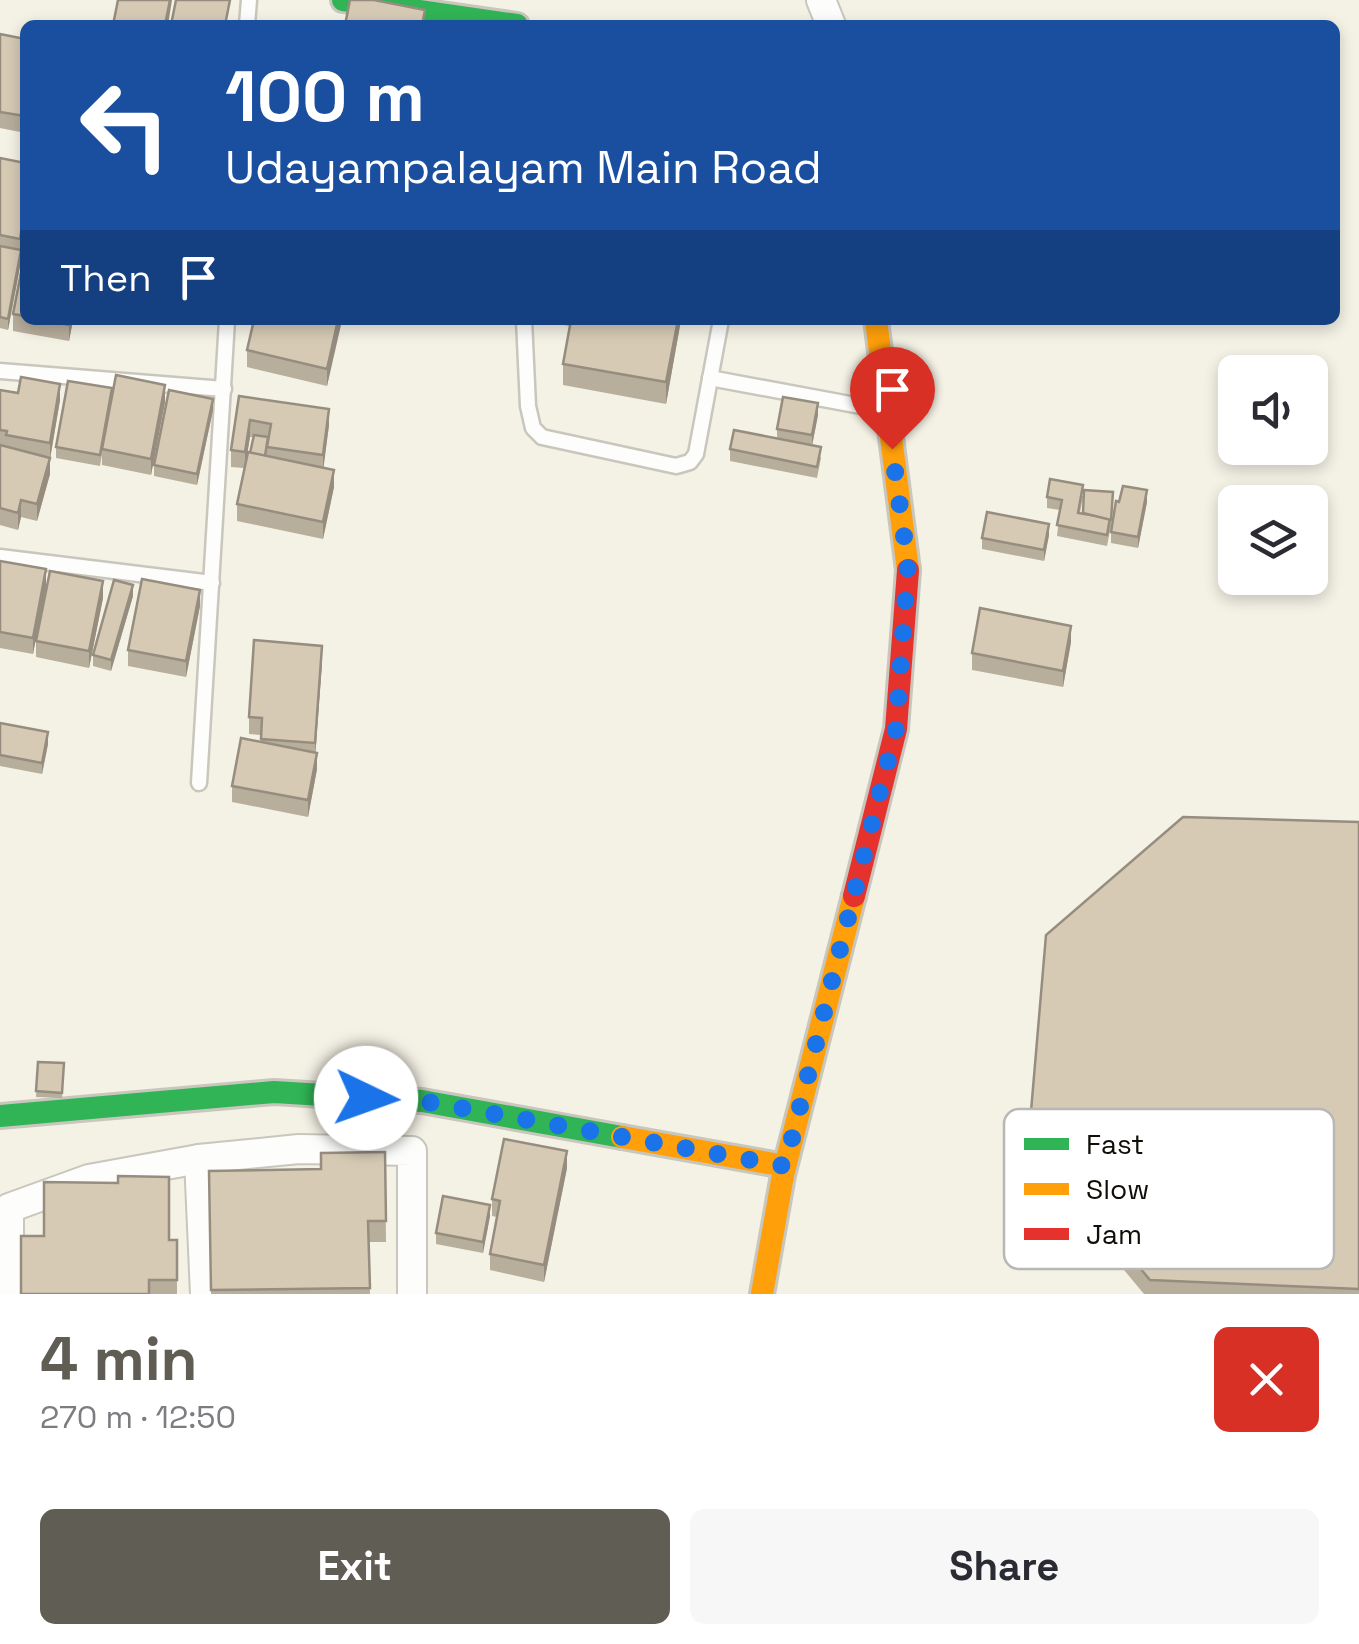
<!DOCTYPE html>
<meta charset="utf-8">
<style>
body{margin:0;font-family:"Space Grotesk",sans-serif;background:#f7f7f7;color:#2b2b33;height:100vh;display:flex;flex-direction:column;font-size:38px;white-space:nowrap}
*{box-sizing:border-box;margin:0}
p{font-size:32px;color:#7c7c81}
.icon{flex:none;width:55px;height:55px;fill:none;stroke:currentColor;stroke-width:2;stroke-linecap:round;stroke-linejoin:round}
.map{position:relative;height:1294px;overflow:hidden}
.sheet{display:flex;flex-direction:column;background:#fff;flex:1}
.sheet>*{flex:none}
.top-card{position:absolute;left:20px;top:20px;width:1320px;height:305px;border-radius:15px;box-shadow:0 5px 15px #0003;background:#1a4fa0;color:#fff;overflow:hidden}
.fabs{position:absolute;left:1218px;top:355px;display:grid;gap:20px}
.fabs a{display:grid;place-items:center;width:110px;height:110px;border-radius:15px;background:#fff;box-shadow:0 5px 15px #0003;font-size:50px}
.pin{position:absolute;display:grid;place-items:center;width:85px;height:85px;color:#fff;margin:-102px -42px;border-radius:50% 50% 50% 0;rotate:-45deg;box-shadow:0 0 10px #0007}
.pin .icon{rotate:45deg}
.me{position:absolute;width:110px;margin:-55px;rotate:93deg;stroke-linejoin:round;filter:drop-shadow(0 0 8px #0008)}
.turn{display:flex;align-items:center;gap:35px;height:210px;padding:0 40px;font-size:45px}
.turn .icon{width:130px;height:130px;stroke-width:2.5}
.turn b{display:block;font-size:70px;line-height:85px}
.then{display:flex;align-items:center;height:95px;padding:0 40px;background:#0003;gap:20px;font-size:38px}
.round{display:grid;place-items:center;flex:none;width:105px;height:105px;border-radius:15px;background:#f7f7f7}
.headline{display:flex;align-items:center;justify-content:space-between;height:170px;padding:0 40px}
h1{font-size:60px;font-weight:800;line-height:75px;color:#605d55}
.action{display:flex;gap:20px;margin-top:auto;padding:20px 40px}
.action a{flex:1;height:115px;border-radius:15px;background:#605d55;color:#fff;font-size:40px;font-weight:800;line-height:115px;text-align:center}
.action a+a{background:#f7f7f7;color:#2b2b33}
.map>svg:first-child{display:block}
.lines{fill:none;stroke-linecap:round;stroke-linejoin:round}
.lane-casing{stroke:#c9c6bd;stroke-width:19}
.street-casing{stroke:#c9c6bd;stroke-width:32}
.fast-casing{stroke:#c9c6bd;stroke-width:28}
.slow-casing{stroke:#c9c6bd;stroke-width:28}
.jam-casing{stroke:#c9c6bd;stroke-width:28}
.lane{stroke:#fdfdfb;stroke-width:14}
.street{stroke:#fdfdfb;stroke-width:28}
.fast{stroke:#30b455;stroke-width:22}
.slow{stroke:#ff9f0a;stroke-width:22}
.jam{stroke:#e5322d;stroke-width:22}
.wall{fill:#b8ae9c;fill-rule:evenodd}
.shaded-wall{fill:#968d7f}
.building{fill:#d6cab5;stroke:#968d7f;stroke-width:2.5}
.route{stroke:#1a73e8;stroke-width:18;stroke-dasharray:0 32.4}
.key{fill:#fff;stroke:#b7b7b5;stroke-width:2.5}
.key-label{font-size:28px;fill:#100e07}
</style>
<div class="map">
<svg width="1359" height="1294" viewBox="0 0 1359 1294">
<rect width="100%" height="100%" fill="#f4f1e5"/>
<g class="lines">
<defs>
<g id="lane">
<path d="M247,25L249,0"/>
<path d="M524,320L528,406L533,428L542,437L676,466L690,462L696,454L721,320"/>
<path d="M0,371L224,389"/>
<path d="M710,378L882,410"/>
<path d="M0,557L212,583"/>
<path d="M199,783L227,320"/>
</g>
<g id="street">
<path d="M821,0L831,25"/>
<path d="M199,1159L205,1294"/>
<path d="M9,1294V1208L89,1179L199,1159L299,1149L412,1151V1294"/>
</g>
<g id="fast">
<path d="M343,0L517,25"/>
<path d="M0,1116L274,1092L422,1101L622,1137"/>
</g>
<g id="slow">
<path d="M876,320L908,570"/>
<path d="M622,1137L785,1166"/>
<path d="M762,1294L783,1175L854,896"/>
</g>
<path id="jam" d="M854,896L896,729L908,570"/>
</defs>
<use href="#lane" class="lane-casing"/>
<use href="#street" class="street-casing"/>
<use href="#fast" class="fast-casing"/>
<use href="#slow" class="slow-casing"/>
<use href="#jam" class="jam-casing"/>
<use href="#lane" class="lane"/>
<use href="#street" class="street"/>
<use href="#fast" class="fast"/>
<use href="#slow" class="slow"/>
<use href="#jam" class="jam"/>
</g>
<g class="wall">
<path d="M0,34L25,39V133L0,128Z"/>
<path d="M0,158L25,163L21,261L8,330L0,328Z"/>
<path d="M25,252V320H73L69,341L13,331V314Z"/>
<path d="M341,320L327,386L247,367V350Z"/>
<path d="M551,320H681L666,404L563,385V364L570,326L551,323Z"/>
<path d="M0,390L60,400L50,459V474L37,521L21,517L18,530L0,525Z"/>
<path d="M239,396L329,425L323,468L334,487L323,539L237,521V504L244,468L231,467V450ZM250,437H253L250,453L247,454Z"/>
<path d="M112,399L165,402L151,475L102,465V454L100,466L56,458V447Z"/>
<path d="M213,410L197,485L154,476V465Z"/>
<path d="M818,415L812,445L821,458L817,478L730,461V449L777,438V429Z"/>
<path d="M1113,492L1111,526L1107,546L1057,536L1060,510L1047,508V497L1083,496L1080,513H1083Z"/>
<path d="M1147,502L1138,548L1111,543V532Z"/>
<path d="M1049,535L1044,561L982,549V538Z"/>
<path d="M0,561L46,586L33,654L0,648Z"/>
<path d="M133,596L111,671L93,666V655Z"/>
<path d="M103,598L89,668L36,657V641Z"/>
<path d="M200,606L186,677L128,666V650Z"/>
<path d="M1071,642L1063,687L972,670V653Z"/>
<path d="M322,662L315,752L317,769L308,817L232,802V786L261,742V735L249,734V717Z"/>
<path d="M0,723L48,744L42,774L0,766Z"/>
<path d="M1359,822V1294H1144L1029,1156V1135Z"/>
<path d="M38,1062L64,1063L62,1098L36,1097Z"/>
<path d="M385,1152L386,1242H369L370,1294H211L209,1171L321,1169Z"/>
<path d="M567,1168L544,1282L490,1270V1254L497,1217L492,1216V1199Z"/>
<path d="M490,1216L483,1253L436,1244V1233Z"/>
<path d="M169,1240H177V1294H21Z"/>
</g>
<g class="shaded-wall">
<path d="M170,0H172L168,25H165Z"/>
<path d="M25,210V227L20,255V239Z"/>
<path d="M21,250V261L8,330V319Z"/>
<path d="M70,320H73L69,341V325Z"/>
<path d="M338,320H341V325L327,386V369Z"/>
<path d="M678,320H681L666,404V382Z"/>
<path d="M60,384V400L50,459V443Z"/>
<path d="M165,385V402L151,475V459Z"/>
<path d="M213,399V410L197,485V474Z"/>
<path d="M818,403V415L812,446V435Z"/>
<path d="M329,409V425L323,472V455Z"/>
<path d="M250,420V437L245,468V452Z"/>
<path d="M50,458V474L37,521V504Z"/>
<path d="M334,470V487L323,539V522Z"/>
<path d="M1147,490V502L1138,548V537Z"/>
<path d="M21,500V517L18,530V513Z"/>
<path d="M1049,524V535L1044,561V550Z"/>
<path d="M46,569V586L33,654V638Z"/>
<path d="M103,581V598L89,668V651Z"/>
<path d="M133,585V596L111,671V660Z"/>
<path d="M200,590V606L186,677V661Z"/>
<path d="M1071,626V642L1063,687V671Z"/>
<path d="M322,646V662L315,759V743Z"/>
<path d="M48,732V744L42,774V763Z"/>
<path d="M317,753V769L308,817V800Z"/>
<path d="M567,1151V1168L544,1282V1265Z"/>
<path d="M490,1205V1216L483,1253V1242Z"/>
</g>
<g class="building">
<path d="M118,0H170L165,25H113Z"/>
<path d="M176,0H230L225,25H171Z"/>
<path d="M350,0H374L425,10L422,25H345Z"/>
<path d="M0,34L25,39V116L0,112Z"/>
<path d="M0,158L25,163V210L20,239L0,235Z"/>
<path d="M0,246L21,250L8,319L0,317Z"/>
<path d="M25,252V316L13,314Z"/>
<path d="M43,320H70L69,325Z"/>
<path d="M254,320H338L327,369L247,350Z"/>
<path d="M571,320H678L666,382L563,364Z"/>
<path d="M116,375L165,385L151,459L102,449Z"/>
<path d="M21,377L60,384L50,443L6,435L7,431L0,430V390L18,393Z"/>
<path d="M68,381L112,388L100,455L56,447Z"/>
<path d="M169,390L213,399L197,474L154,465Z"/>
<path d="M239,396L329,409L323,455L267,447L271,424L250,420L245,452L231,450Z"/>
<path d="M783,397L818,403L812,435L777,429Z"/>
<path d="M734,430L821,447L817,467L730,449Z"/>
<path d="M254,435L268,437L265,456L250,453Z"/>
<path d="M0,445L50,458L37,504L21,500L18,513L0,508Z"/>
<path d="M248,452L334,470L323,522L237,504Z"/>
<path d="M1050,479L1083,485L1078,513L1110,518L1107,535L1057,525L1062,500L1047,497Z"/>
<path d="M1123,486L1147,490L1138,537L1111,532L1116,501L1119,502Z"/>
<path d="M1084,490L1113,492L1111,520L1083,513Z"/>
<path d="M987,512L1049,524L1044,550L982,538Z"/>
<path d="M0,561L46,569L33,638L0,632Z"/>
<path d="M50,571L103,581L89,651L36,641Z"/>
<path d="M142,579L200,590L186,661L128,650Z"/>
<path d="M114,580L133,585L111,660L93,655Z"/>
<path d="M980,608L1071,626L1063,671L972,653Z"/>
<path d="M254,640L322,646L315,743L261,739L262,718L249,717Z"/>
<path d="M0,723L48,732L42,763L0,755Z"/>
<path d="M241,738L317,753L308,800L232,786Z"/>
<path d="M1183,817L1359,822V1289L1150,1280L1029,1135L1046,935Z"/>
<path d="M38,1062L64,1063L62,1093L36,1091Z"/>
<path d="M504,1139L567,1151L544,1265L490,1254L500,1201L492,1199Z"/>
<path d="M385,1152L386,1221H368L370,1288L211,1290L209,1171L321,1169V1153Z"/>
<path d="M118,1176L169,1177V1240H177V1280H149V1294H21V1236H44V1182L118,1183Z"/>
<path d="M443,1196L490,1205L483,1242L436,1233Z"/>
</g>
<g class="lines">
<path class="route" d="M366,1098L422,1101L785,1166L896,729L908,565L892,449"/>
</g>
<rect x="1004" y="1109" width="330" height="160" rx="15" class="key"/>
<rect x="1024" y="1138" width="45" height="12" fill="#30b455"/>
<rect x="1024" y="1183" width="45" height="12" fill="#ff9f0a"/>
<rect x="1024" y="1228" width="45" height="12" fill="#e5322d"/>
<g class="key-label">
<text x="1086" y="1154">Fast</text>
<text x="1086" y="1199">Slow</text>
<text x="1086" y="1244">Jam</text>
</g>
</svg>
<div class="fabs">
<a><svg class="icon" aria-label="sound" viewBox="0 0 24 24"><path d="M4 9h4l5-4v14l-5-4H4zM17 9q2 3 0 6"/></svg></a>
<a><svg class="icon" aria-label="layers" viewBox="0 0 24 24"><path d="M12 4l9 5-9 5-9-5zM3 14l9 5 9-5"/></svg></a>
</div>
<div class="pin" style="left:892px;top:449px;background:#d93025"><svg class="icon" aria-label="arrive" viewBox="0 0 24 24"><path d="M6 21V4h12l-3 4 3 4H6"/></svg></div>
<svg class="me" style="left:366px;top:1098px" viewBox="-20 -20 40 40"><circle r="19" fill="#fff"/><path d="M0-13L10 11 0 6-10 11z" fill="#1a73e8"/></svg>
<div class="top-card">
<div class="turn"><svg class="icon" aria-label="left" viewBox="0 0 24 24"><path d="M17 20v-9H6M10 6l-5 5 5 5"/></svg><div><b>100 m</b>Udayampalayam Main Road</div></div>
<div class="then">Then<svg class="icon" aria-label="arrive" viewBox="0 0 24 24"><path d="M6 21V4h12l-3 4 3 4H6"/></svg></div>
</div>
</div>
<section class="sheet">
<div class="headline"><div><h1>4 min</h1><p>270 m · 12:50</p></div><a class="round" style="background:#d93025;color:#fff"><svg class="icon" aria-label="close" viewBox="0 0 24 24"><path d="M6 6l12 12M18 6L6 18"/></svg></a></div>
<div class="action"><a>Exit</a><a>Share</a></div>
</section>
